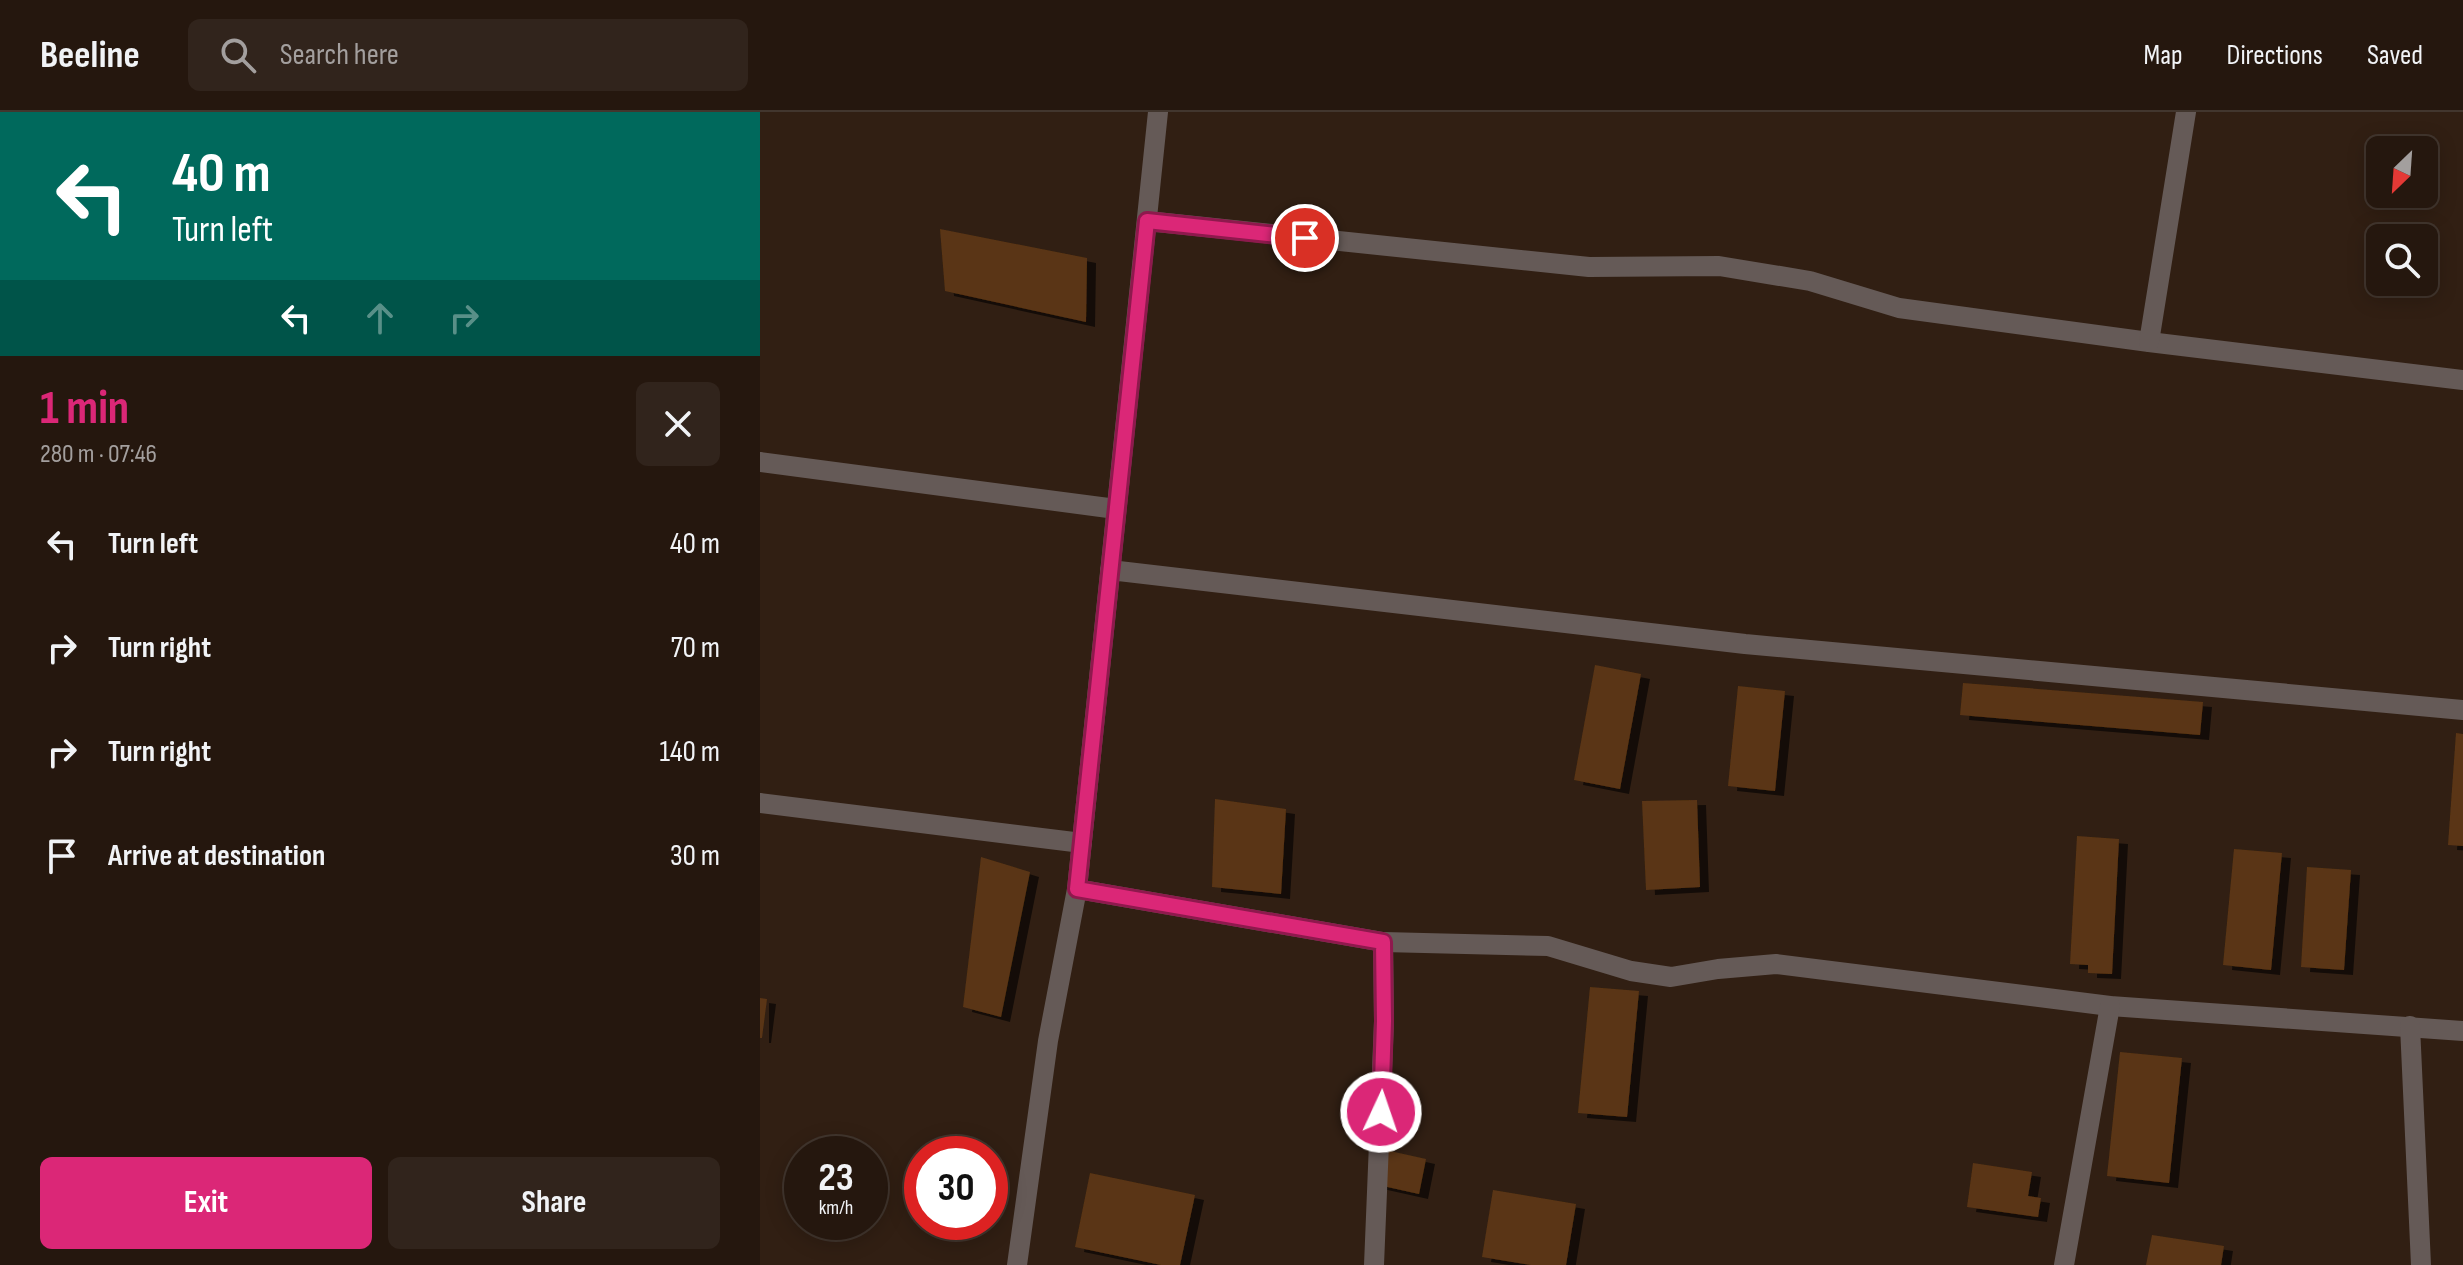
<!DOCTYPE html>
<meta charset="utf-8">
<style>
body{margin:0;font-family:"Sofia Sans Condensed",sans-serif;background:#31241c;color:#f1f3f6;height:100vh;display:flex;flex-direction:column;font-size:30px;white-space:nowrap}
*{box-sizing:border-box;margin:0}
p{font-size:26px;color:#a39f9e}
.icon{flex:none;width:44px;height:44px;fill:none;stroke:currentColor;stroke-width:2;stroke-linecap:round;stroke-linejoin:round}
.map{position:relative;flex:1;overflow:hidden}
.panel{display:flex;flex-direction:column;background:#25170e;width:760px}
.panel>*{flex:none}
.guide{background:#00695c;color:#fff;overflow:hidden}
.needle{width:52px;rotate:205deg}
.buttons{position:absolute;left:1606px;top:24px;display:grid;gap:16px}
.buttons a{display:grid;place-items:center;width:72px;height:72px;border-radius:12px;background:#25170e;box-shadow:0 4px 20px #0003,0 0 0 2px #42362e;font-size:40px}
.speed{position:absolute;left:24px;top:1024px;display:flex;gap:16px;font-size:40px;font-weight:700;text-align:center}
.speed>*{display:grid;place-content:center;width:104px;height:104px;border-radius:50%;background:#25170e;box-shadow:0 4px 20px #0003,0 0 0 2px #42362e;line-height:1}
.speed small{font-size:20px;font-weight:400}
.speed .limit{border:12px solid #d22;background:#fff;color:#111}
.pin{position:absolute;display:grid;place-items:center;width:68px;height:68px;color:#fff;margin:-34px;border:4px solid #fff;border-radius:50%;box-shadow:0 2px 8px #0007}
.me{position:absolute;width:88px;margin:-44px;rotate:3deg;stroke-linejoin:round;filter:drop-shadow(0 0 6px #0008)}
.turn{display:flex;align-items:center;gap:28px;height:168px;padding:0 40px;font-size:36px}
.turn .icon{width:104px;height:104px;stroke-width:2.5}
.turn b{display:block;font-size:56px;line-height:68px}
.lanes{display:flex;align-items:center;height:76px;padding:0 40px;background:#0003;justify-content:center;gap:40px;direction:ltr}
.lanes .off{opacity:.35}
.round{display:grid;place-items:center;flex:none;width:84px;height:84px;border-radius:12px;background:#31241c}
.head{display:flex;align-items:center;justify-content:space-between;height:136px;padding:0 40px}
h1{font-size:48px;font-weight:700;line-height:60px;color:#db2777}
.button{display:flex;gap:16px;margin-top:auto;padding:16px 40px}
.button a{flex:1;height:92px;border-radius:12px;background:#db2777;color:#fff;font-size:32px;font-weight:700;line-height:92px;text-align:center}
.button a+a{background:#31241c;color:#f1f3f6}
ul{padding:0;list-style:none}
li{display:flex;align-items:center;gap:24px;height:104px;padding:0 40px}
li div{flex:1}
li b{display:block;font-size:30px}
li em{font-style:normal}
header{display:flex;align-items:center;gap:48px;box-sizing:border-box;height:112px;padding:0 40px;background:#25170e;border-bottom:2px solid #42362e}
header strong{font-size:38px}
nav{display:flex;gap:44px;margin-inline-start:auto;font-size:28px}
.search{width:560px;height:72px;background:#31241c;display:flex;align-items:center;gap:20px;box-sizing:border-box;padding:0 28px;border-radius:12px;color:#a39f9e;font-size:30px}
main{display:flex;flex:1;min-height:0}
.map>svg:first-child{display:block}
.building{fill:#5a3514;filter:url(#shadow)}
.lines{fill:none;stroke-linecap:round;stroke-linejoin:round}
.minor{stroke:#655a57;stroke-width:20}
.route-casing{stroke:#8e194d;stroke-width:20}
.route{stroke:#db2777;stroke-width:14}
</style>
<header>
<strong>Beeline</strong>
<div class="search"><svg class="icon" aria-label="search" viewBox="0 0 24 24"><circle cx="10" cy="10" r="6"/><path d="M15 15l6 6"/></svg>Search here</div>
<nav><a>Map</a><a>Directions</a><a>Saved</a></nav>
</header>
<main>
<section class="panel">
<div class="guide">
<div class="turn"><svg class="icon" aria-label="left" viewBox="0 0 24 24"><path d="M17 20v-9H6M10 6l-5 5 5 5"/></svg><div><b>40 m</b>Turn left</div></div>
<div class="lanes"><svg class="icon" aria-label="left" viewBox="0 0 24 24"><path d="M17 20v-9H6M10 6l-5 5 5 5"/></svg><svg class="icon off" aria-label="ahead" viewBox="0 0 24 24"><path d="M12 20V5M6 11l6-6 6 6"/></svg><svg class="icon off" aria-label="right" viewBox="0 0 24 24"><path d="M7 20v-9h11M14 6l5 5-5 5"/></svg></div>
</div>
<div class="head"><div><h1>1 min</h1><p>280 m · 07:46</p></div><a class="round"><svg class="icon" aria-label="close" viewBox="0 0 24 24"><path d="M6 6l12 12M18 6L6 18"/></svg></a></div>
<ul>
<li><svg class="icon" aria-label="left" viewBox="0 0 24 24"><path d="M17 20v-9H6M10 6l-5 5 5 5"/></svg><div><b>Turn left</b></div><em>40 m</em></li>
<li><svg class="icon" aria-label="right" viewBox="0 0 24 24"><path d="M7 20v-9h11M14 6l5 5-5 5"/></svg><div><b>Turn right</b></div><em>70 m</em></li>
<li><svg class="icon" aria-label="right" viewBox="0 0 24 24"><path d="M7 20v-9h11M14 6l5 5-5 5"/></svg><div><b>Turn right</b></div><em>140 m</em></li>
<li><svg class="icon" aria-label="arrive" viewBox="0 0 24 24"><path d="M6 21V4h12l-3 4 3 4H6"/></svg><div><b>Arrive at destination</b></div><em>30 m</em></li>
</ul>
<div class="button"><a>Exit</a><a>Share</a></div>
</section>
<div class="map">
<svg width="1703" height="1153" viewBox="0 0 1703 1153">
<defs>
<filter id="shadow"><feDropShadow dx="9" dy="5" stdDeviation="0" flood-color="#0009"/></filter>
</defs>
<rect width="100%" height="100%" fill="#311f13"/>
<g class="building">
<path d="M180,117L327,146L326,210L185,179Z"/>
<path d="M835,553L881,562L860,677L814,668Z"/>
<path d="M1203,571L1443,590L1440,623L1200,603Z"/>
<path d="M978,574L1025,579L1015,679L968,674Z"/>
<path d="M1696,621L1703,622V734L1688,733Z"/>
<path d="M455,687L526,697L521,782L452,775Z"/>
<path d="M937,688L940,775L886,778L882,689Z"/>
<path d="M1317,724L1359,727L1352,862L1328,861V853L1310,852Z"/>
<path d="M1474,737L1522,741L1511,858L1463,853Z"/>
<path d="M221,745L270,760L241,905L203,895Z"/>
<path d="M1547,755L1591,758L1584,858L1541,855Z"/>
<path d="M830,875L879,879L867,1005L818,1001Z"/>
<path d="M0,886L7,887L2,926H0Z"/>
<path d="M1360,940L1422,946L1409,1071L1347,1064Z"/>
<path d="M621,1037L666,1047L659,1082L614,1072Z"/>
<path d="M1213,1051L1272,1060L1268,1084L1281,1086L1278,1105L1207,1095Z"/>
<path d="M330,1061L435,1083L420,1153H401L315,1135Z"/>
<path d="M733,1078L816,1092L806,1153H771L722,1145Z"/>
<path d="M1392,1123L1464,1134L1461,1153H1386Z"/>
</g>
<g class="lines">
<g class="minor">
<path d="M387,109L829,155L959,154L1050,169L1139,196L1389,230L1703,268"/>
<path d="M1389,230L1426,0"/>
<path d="M0,350L356,397"/>
<path d="M350,458L985,532L1703,598"/>
<path d="M0,691L322,731"/>
<path d="M317,777L623,830L624,909L614,1153"/>
<path d="M623,830L788,834L871,859L911,865L958,857L1016,852L1350,894L1703,919"/>
<path d="M1650,914L1661,1153"/>
<path d="M257,1153L288,929L317,777L398,0"/>
<path d="M1304,1153L1350,894"/>
</g>
</g>
<g class="lines">
<defs>
<path id="route" d="M545,126L387,109L317,777L623,830L624,909L621,1000"/>
</defs>
<use href="#route" class="route-casing"/>
<use href="#route" class="route"/>
</g>
</svg>
<div class="buttons">
<a><svg class="needle" viewBox="-14 -14 28 28"><path d="M0-13l5 13h-10z" fill="#e53935"/><path d="M0 13l5-13h-10z" fill="#a39f9e"/></svg></a>
<a><svg class="icon" aria-label="search" viewBox="0 0 24 24"><circle cx="10" cy="10" r="6"/><path d="M15 15l6 6"/></svg></a>
</div>
<div class="speed"><div>23<small>km/h</small></div><div class="limit">30</div></div>
<div class="pin" style="left:545px;top:126px;background:#d93025"><svg class="icon" aria-label="arrive" viewBox="0 0 24 24"><path d="M6 21V4h12l-3 4 3 4H6"/></svg></div>
<svg class="me" style="left:621px;top:1000px" viewBox="-20 -20 40 40"><circle r="17" fill="#db2777" stroke="#fff" stroke-width="3"/><path d="M0-11L8 9 0 5-8 9z" fill="#fff"/></svg>
</div>
</main>
